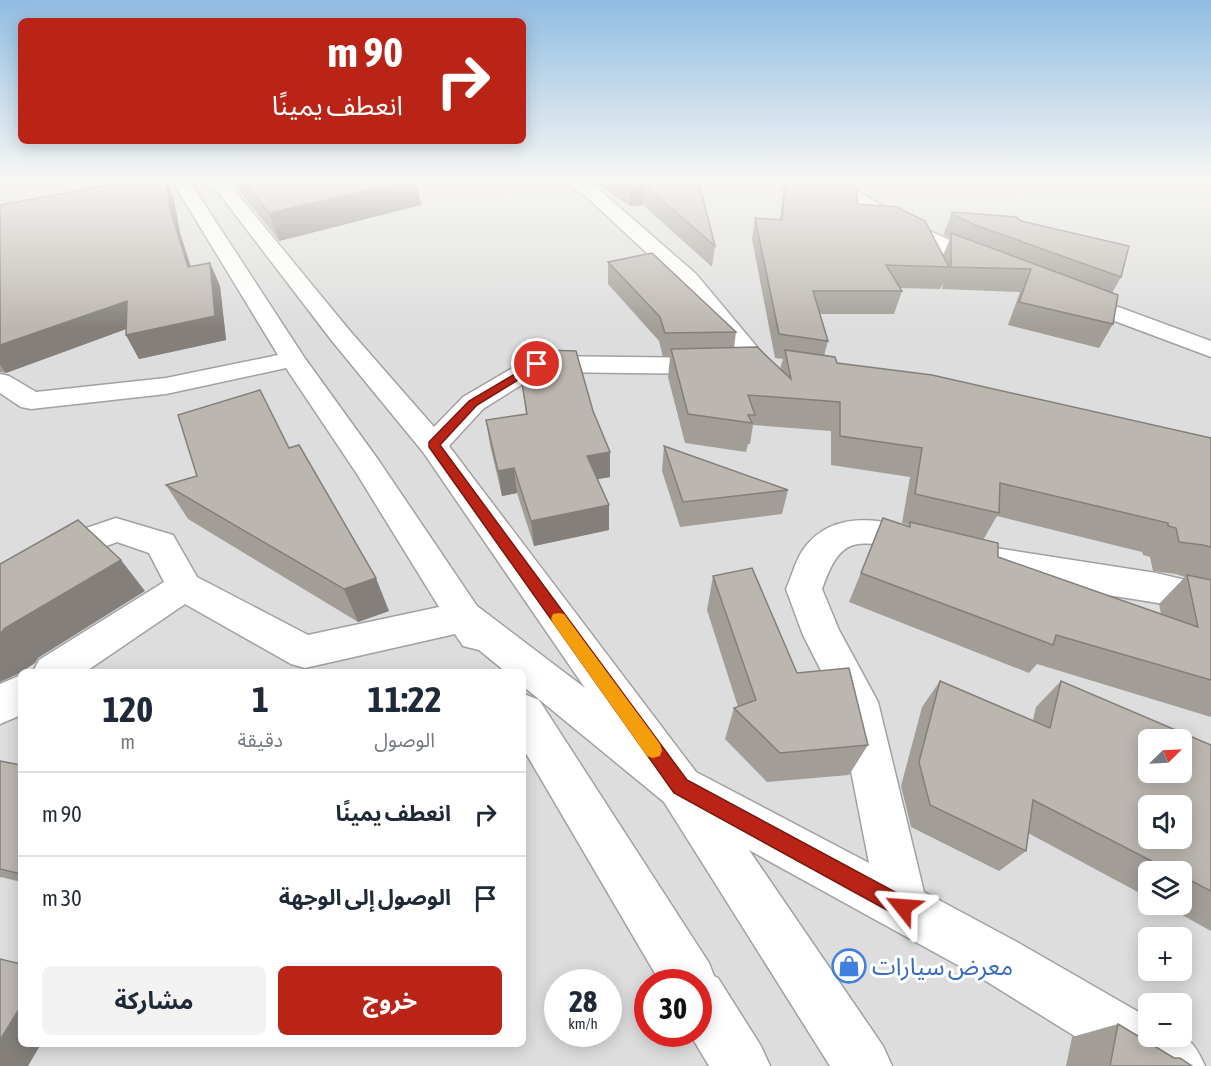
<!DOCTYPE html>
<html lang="ar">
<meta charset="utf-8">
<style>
body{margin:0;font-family:"Asap Condensed","Noto Sans Arabic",sans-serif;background:#f2f2f3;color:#1f2937;direction:rtl;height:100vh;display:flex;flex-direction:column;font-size:22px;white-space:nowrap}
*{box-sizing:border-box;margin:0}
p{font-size:20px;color:#747a83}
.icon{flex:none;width:33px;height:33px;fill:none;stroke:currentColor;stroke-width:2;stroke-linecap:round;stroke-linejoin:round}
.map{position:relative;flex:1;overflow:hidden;direction:ltr}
.side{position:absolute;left:18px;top:669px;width:508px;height:378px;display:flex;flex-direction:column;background:#fff;border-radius:9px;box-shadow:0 3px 15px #0003;direction:rtl}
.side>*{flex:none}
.guide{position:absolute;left:18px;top:18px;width:508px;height:126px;border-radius:9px;box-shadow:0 3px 15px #0003;direction:rtl;background:#b92416;color:#fff;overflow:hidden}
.needle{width:39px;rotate:66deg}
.buttons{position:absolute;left:1138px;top:729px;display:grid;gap:12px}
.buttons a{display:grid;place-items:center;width:54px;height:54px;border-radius:9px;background:#fff;box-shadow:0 3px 15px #0003;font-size:30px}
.speed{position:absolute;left:544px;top:969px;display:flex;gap:12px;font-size:30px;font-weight:700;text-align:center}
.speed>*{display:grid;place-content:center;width:78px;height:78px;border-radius:50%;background:#fff;box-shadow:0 3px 15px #0003;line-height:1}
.speed small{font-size:15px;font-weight:400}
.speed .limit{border:9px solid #d22;background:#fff;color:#111}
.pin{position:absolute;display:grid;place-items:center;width:51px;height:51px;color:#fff;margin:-26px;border:3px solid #fff;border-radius:50%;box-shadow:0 2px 6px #0007}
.me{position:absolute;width:66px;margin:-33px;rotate:298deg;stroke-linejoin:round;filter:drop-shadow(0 0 4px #0008)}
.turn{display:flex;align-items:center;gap:21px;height:126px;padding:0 24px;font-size:27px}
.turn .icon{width:78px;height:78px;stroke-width:2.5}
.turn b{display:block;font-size:42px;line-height:51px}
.eta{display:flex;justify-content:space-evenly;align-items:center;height:102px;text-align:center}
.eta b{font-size:36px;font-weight:700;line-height:42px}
.action{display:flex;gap:12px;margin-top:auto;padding:12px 24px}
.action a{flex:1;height:69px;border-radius:9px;background:#b92416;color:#fff;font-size:24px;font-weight:700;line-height:69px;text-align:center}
.action a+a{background:#f2f2f3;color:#1f2937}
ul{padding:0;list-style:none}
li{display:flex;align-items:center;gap:18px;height:84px;padding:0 24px;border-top:2px solid #e0e1e3}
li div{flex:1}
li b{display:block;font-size:22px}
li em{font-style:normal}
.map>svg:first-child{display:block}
.residential{fill:#ddd;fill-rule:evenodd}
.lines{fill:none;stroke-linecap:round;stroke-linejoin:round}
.minor-casing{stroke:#a1a1a1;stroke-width:3}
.minor{fill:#fff;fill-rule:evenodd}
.wall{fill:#a29d97;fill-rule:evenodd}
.shaded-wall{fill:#847f7b}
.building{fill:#bcb6b0;stroke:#847f7b;stroke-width:1.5;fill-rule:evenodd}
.route{fill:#b92416;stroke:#78170e;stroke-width:1.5}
.slow{fill:#f59e0b}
.labels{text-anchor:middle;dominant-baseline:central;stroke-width:6;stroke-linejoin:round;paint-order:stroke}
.near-shop-label{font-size:24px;fill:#366cbe;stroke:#fff;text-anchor:start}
</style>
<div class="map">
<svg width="1211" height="1066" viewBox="0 0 1211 1066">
<rect width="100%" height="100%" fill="#efede7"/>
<path class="residential" d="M0,179H1211V1066H0ZM21,672H524V1044H21ZM1149,740H1182V772H1149ZM1149,806H1182V838H1149ZM1149,872H1182V904H1149ZM1149,938H1182V970H1149ZM558,982H609V1034H558ZM648,982H699V1034H648ZM1149,1004H1182V1036H1149Z"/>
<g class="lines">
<defs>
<g id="minor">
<path d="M171,179H188L304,357L379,461L477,606L585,688L423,452L332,341L208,179H225L350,331L434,427L463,397L528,359L537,356L715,358L724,361L728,366L724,371L715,374L542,372L483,409L449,446L696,772L869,863L838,704L803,635L786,589C792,576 796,558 805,547C837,506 890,521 933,534L938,543L933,552C919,556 910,552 896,549C849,536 838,545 822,589L839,630L878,702L924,892L1017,942L1149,1018V1036C1183,1036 1190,1032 1205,1066H1123L981,978L749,850L883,1046L892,1066H830L664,802L524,687V672H506L479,650L463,646L455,634L305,668L291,664L185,604L85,672H33L39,660L164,582L149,553L117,542L69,560L13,598L0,602V570L45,542L116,518L173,535L197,577L308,635L439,607L357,474L286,368L166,394L31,409L21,407L0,393V374L9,376L36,392L166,378L278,355Z"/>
<path d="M562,179H582L602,192L696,274L768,360L772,365L768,370L759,373L750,370L680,284L590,200Z"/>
<path d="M816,179H836L910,222L994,260L997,264L994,268L987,270C956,263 833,202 816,179Z"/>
<path d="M1072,290L1211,341V357L1064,302L1061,297L1064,292Z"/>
<path d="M989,547L1156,573L1211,586V614C1134,594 1053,593 977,569L972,560L977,551Z"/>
<path d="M21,675V715L0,724V684Z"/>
<path d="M524,694L539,700L709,963L714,976L718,978L761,1046L770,1066H709L690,1034H699V982H660L524,750Z"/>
</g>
</defs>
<use href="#minor" class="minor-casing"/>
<use href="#minor" class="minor"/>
</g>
<g class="wall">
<path d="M230,179H416L421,205L279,241Z"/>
<path d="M590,179H698L715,246L712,267L643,205L630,206Z"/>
<path d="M784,179H852L851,183L858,204L943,256L950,238L944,235V233L952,212L1021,221L1121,277L1112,293L1113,324L1099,348L1008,325L1020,292L942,289L943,283L940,289L900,288L902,291L894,314H820L828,341L824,356L837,363L1211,438V717L1037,664L1029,673L849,602L883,518L908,526L909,525L902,523L910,477L831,465V431L753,425L750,444H748L746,452L685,443L668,377L670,357H663L659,341L608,284V262L736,332L734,348L780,369L783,359L775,358L752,239L755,218L780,219ZM997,516L1142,552L1143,555L1150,557L1153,571L1176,574L1185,577L1159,604L1161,614L998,557L983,540Z"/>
<path d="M173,195L180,233L191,267L210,263L220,286L226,340L139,359L126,335V329L6,373L0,372V205Z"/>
<path d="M519,364L593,411L610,452V477L597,479L609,505V530L534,546L517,493L502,496L490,445L486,420L526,414Z"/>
<path d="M664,446L788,490L782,514L680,527L662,471Z"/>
<path d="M289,448L389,611L358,622L188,519L166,485Z"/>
<path d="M713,576L797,673L868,745L849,775L767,782L725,739L734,708L738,707L707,610Z"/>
<path d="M940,681L1033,720L1036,707L1061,681L1211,745V931L1162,904H1182V872H1149V898L1028,833L1026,851L999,871L911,827L901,786L922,707Z"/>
<path d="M0,761L21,765V882L1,877L0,878Z"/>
<path d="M1118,1024L1174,1058L1192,1066H1066L1072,1037Z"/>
</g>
<g class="shaded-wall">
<path d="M165,179H166L173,195L180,233L198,290L188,267L171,212Z"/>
<path d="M416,179L421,205L279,241L269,213Z"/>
<path d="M644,185L643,205L630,206L631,186Z"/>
<path d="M210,263L220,286L226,340L139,359L126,335Z"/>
<path d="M127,301L140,324L6,373L0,365V345Z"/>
<path d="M610,452V477L588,481L587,456Z"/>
<path d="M514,468L517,493L502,496L498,471Z"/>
<path d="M609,505V530L534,546L531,521Z"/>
<path d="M121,560L145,591L38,658L35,663L20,673L0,682V634L5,628Z"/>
<path d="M376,578L389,611L358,622L344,589Z"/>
<path d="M21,1006V1044H41L28,1066H0V1040Z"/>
</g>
<g class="building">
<path d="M141,179H165L171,212L188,267L210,263L215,316L126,335L127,301L0,345V205Z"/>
<path d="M241,179H415L269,213Z"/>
<path d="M619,179H698L715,246L644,185L631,186Z"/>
<path d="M786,179H844L856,188L858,204L897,207L925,221L949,267L886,265L902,291H813L828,341L779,334L755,218L782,220Z"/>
<path d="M952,212L1016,217L1021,221L1129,246L1121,277L975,225L952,214Z"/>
<path d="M951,233L1118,295L1113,324L1019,302L1031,269L951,267Z"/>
<path d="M652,253L736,332L665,333L660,317L608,262Z"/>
<path d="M757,347L791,379L785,350L835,357L837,363L932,375L1211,438V547L1203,545L1179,542L1176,528L1168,526V523L1000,483L999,513L915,494L922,448L840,436V402L748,395L755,415H748L752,423L688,414L671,349Z"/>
<path d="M546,350L576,351L593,411L610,452L587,456L609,505L531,521L514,468L498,471L486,420L527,414L519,364L539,351Z"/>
<path d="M260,390L289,448L299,445L376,578L344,589L166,485L197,476L178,415Z"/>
<path d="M664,446L788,490L683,502Z"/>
<path d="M883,518L910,527V522L998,543V557L1198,627L1187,575L1211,580V680L1056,635L1053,645L861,573Z"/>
<path d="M78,520L121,560L5,628L0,634V564Z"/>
<path d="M752,568L797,673L849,668L868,745L780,753L734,708L756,700L713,576Z"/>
<path d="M940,681L1050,728L1061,681L1211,745V891L1182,876V872H1173L1033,800L1026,851L930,805L919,762ZM1149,740H1182V772H1149ZM1149,806H1182V838H1149Z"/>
<path d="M0,761L21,765V874L0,869Z"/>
<path d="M0,959L21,964V1006L0,1040Z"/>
<path d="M1118,1024L1174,1058H1180L1192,1066H1110Z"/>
</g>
<linearGradient id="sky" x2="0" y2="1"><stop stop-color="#90bde2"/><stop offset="0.55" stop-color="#f8f7f4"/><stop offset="1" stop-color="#f8f7f4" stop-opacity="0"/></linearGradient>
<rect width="1211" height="328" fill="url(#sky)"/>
<path class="route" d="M537,361L541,362V366L477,405L440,445L687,780L910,900L913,907L910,915L903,918L896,915L674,793L429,447V442L469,401Z"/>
<path class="slow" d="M559,613L564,614L660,744L662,750L660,756L653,758L647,756L553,623L551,619L553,614Z"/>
<defs>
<symbol id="shop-ring" viewBox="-11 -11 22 22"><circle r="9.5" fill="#fff" stroke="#3f7fe0" stroke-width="1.5"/><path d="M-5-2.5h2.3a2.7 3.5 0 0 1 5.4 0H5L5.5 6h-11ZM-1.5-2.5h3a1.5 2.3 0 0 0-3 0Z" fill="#3f7fe0"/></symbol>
</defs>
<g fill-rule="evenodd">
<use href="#shop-ring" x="830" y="947" width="38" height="38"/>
</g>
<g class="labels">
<g class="near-shop-label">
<text x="872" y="966">معرض سيارات</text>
</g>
</g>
</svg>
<div class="buttons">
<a><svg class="needle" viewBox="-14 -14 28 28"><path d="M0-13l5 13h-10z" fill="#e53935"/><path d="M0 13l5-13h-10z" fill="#747a83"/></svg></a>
<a><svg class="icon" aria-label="sound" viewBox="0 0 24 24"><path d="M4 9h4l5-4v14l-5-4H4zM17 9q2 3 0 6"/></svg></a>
<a><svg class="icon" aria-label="layers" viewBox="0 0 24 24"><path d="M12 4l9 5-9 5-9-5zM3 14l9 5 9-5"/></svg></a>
<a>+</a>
<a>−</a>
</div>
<div class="speed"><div>28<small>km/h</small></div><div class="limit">30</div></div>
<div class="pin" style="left:537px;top:364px;background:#d93025"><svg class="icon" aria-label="arrive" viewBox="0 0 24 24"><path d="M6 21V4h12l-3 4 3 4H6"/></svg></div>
<svg class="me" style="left:903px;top:907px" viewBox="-20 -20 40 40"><path d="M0-17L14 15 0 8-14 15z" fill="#b92416" stroke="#fff" stroke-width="4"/></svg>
<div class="guide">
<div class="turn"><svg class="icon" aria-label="right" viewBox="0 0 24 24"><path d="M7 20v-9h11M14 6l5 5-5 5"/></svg><div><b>90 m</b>انعطف يمينًا</div></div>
</div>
<section class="side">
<div class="eta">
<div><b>11:22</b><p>الوصول</p></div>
<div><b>1</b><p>دقيقة</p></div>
<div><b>120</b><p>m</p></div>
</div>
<ul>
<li><svg class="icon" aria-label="right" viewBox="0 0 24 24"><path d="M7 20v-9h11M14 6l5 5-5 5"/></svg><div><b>انعطف يمينًا</b></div><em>90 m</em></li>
<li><svg class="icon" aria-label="arrive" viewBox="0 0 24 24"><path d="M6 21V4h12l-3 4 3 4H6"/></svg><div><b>الوصول إلى الوجهة</b></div><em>30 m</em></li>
</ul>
<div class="action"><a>خروج</a><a>مشاركة</a></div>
</section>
</div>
